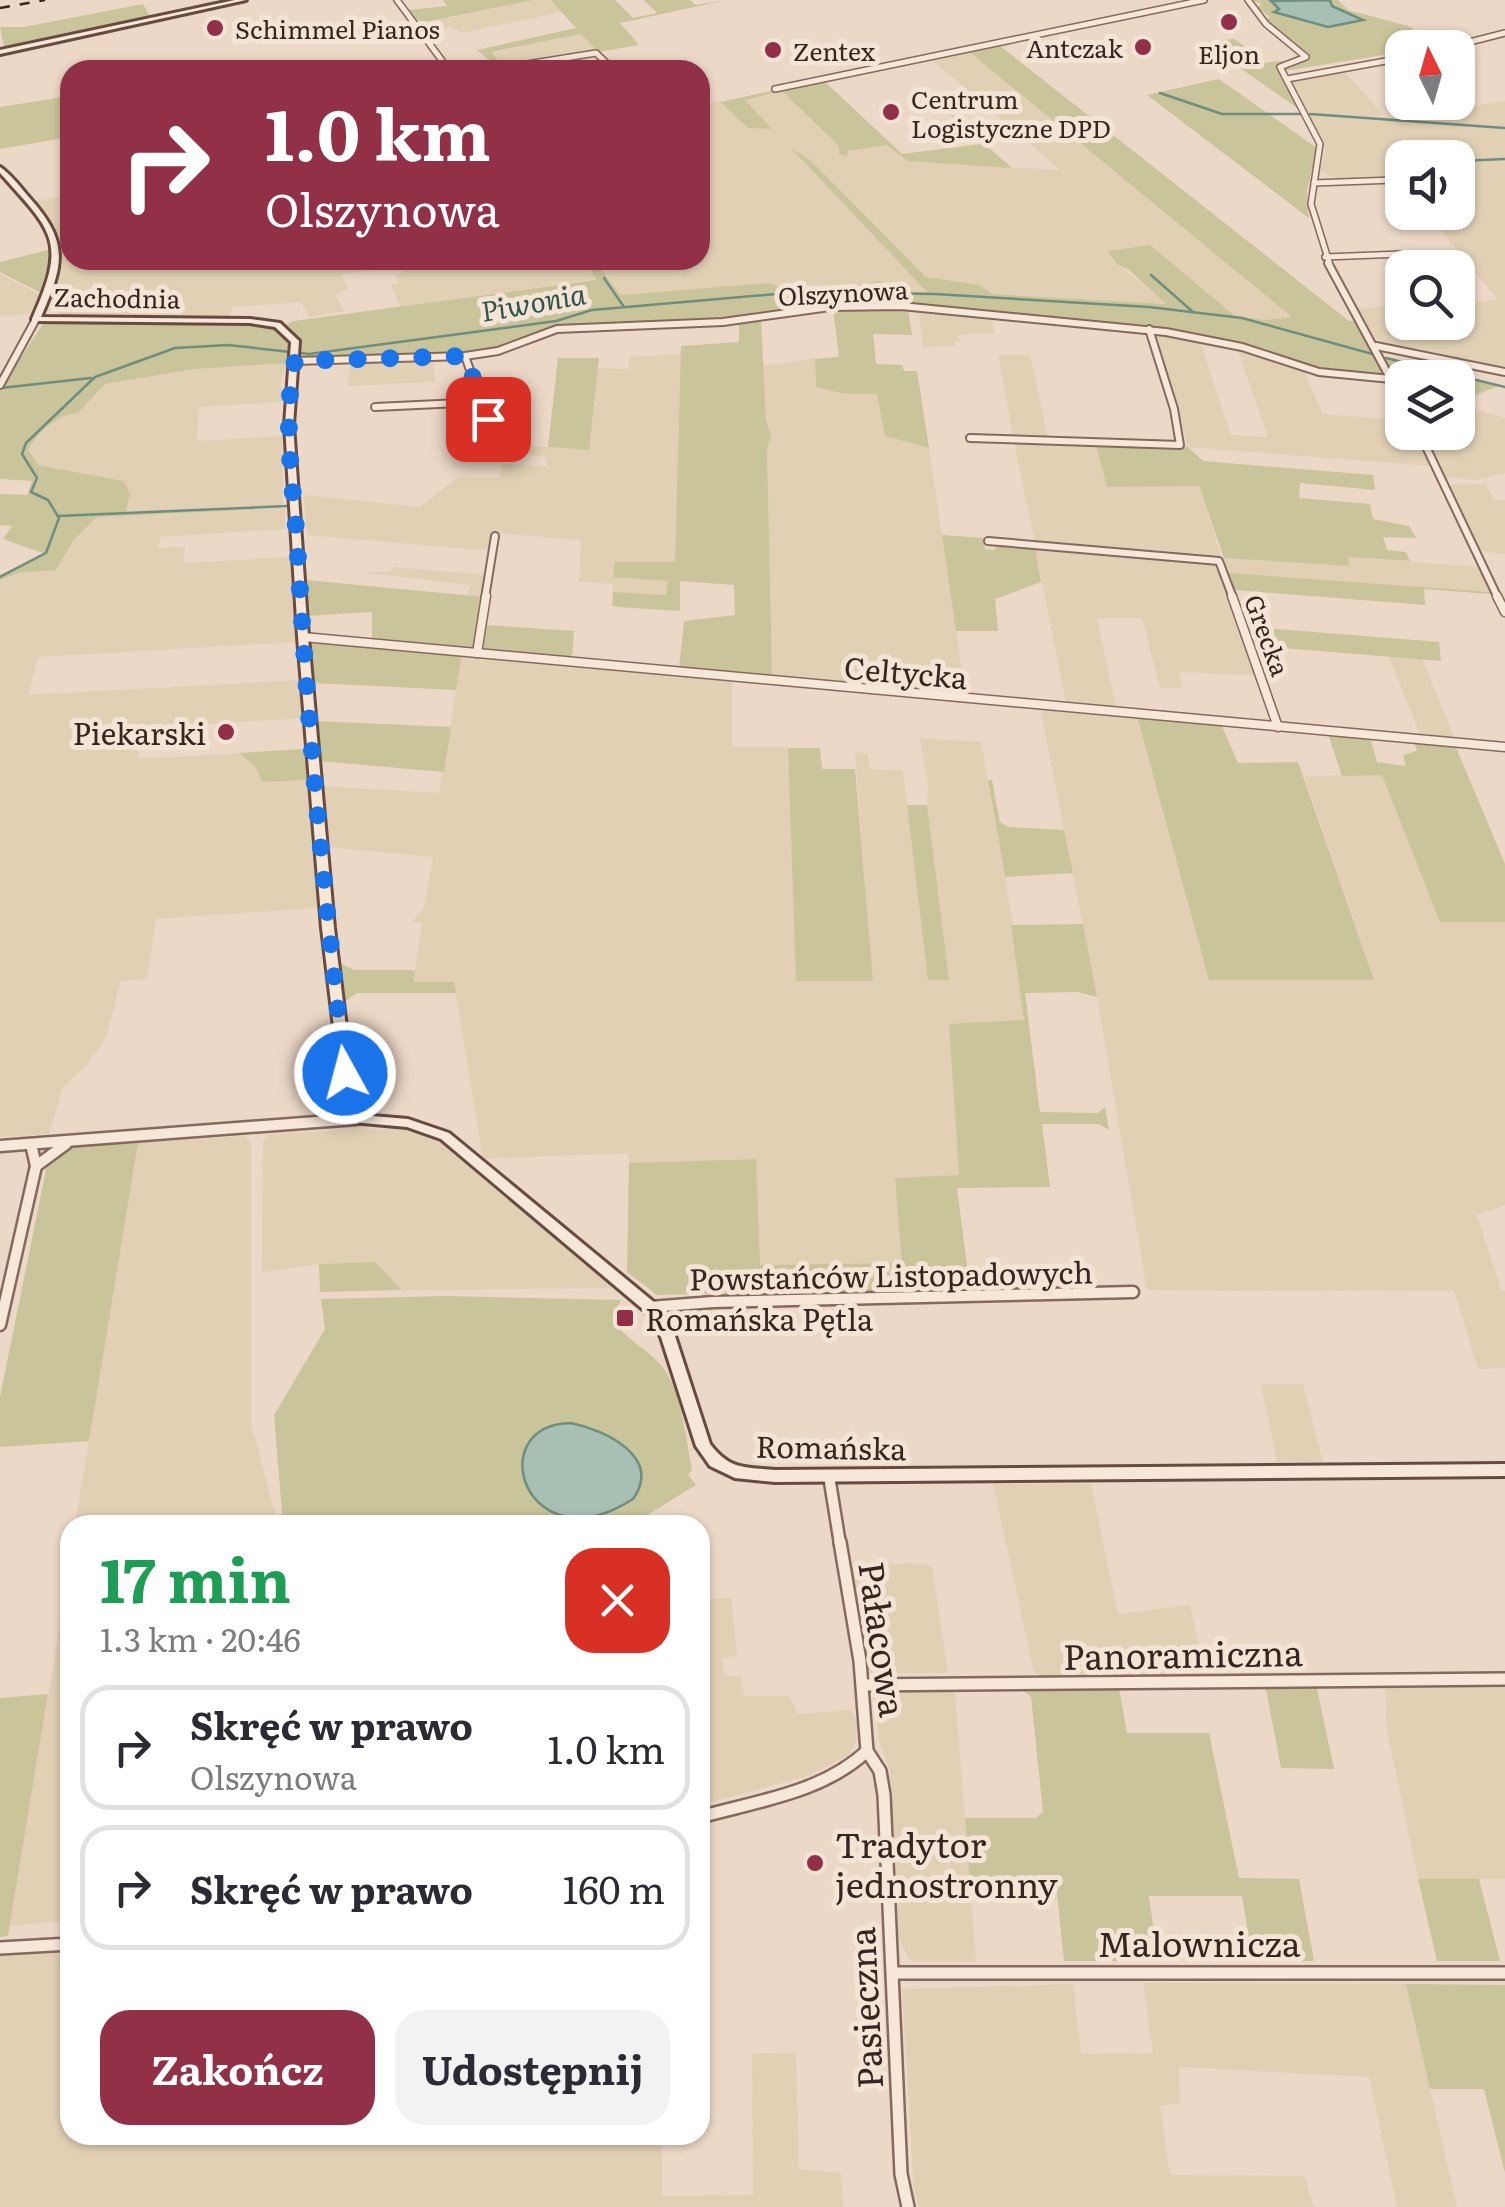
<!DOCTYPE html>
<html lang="pl">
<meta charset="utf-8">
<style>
body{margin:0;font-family:Literata,serif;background:#f2f2f3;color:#2b2b33;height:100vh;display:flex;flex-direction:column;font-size:38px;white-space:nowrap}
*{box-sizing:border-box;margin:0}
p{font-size:32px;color:#7c7c81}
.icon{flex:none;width:55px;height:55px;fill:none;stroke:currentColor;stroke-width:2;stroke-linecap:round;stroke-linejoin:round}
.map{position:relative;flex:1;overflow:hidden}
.sheet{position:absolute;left:60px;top:1515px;width:650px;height:630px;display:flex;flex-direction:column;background:#fff;border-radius:30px;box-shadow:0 2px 8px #0004}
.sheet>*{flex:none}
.banner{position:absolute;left:60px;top:60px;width:650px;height:210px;border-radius:30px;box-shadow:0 2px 8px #0004;background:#923047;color:#fff;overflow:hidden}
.needle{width:65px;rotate:355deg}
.fabs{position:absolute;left:1385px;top:30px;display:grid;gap:20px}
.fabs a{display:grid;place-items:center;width:90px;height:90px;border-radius:20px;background:#fff;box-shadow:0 2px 8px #0004;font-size:50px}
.pin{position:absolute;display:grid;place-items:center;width:85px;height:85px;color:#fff;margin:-42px;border-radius:20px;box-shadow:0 5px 15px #0006}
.me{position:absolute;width:110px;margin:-55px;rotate:353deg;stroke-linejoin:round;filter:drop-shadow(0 0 8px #0008)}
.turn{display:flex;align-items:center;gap:35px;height:210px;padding:0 40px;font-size:45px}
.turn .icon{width:130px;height:130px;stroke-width:2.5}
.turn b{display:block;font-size:70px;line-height:85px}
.round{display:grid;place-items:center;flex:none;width:105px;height:105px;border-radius:30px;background:#f2f2f3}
.summary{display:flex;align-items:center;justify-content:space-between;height:170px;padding:0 40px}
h1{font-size:60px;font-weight:700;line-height:75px;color:#1e9e55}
.button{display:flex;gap:20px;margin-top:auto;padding:20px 40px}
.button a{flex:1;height:115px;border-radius:30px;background:#923047;color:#fff;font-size:40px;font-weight:700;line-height:115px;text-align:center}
.button a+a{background:#f2f2f3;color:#2b2b33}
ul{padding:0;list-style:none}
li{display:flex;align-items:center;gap:30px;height:125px;margin:0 20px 15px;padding:0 20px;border:5px solid #e1e1e2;border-radius:30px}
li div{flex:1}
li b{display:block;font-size:38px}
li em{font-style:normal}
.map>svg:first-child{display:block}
.farmland{fill:#e1d0b4}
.green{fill:#c9c49a}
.water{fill:#a7c0b3;stroke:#6e8e7f;stroke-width:2.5}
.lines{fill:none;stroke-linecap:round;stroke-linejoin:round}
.stream{stroke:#6e8e7f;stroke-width:2.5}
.street-far4-casing{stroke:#86695d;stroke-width:8}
.street-far3-casing{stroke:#86695d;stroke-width:10}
.street-far2-casing{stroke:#86695d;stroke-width:11}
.street-far1-casing{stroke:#86695d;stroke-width:15}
.street-casing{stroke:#86695d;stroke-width:16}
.secondary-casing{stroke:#684b40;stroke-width:6}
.street-far4{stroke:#f7e7d9;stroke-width:5}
.street-far3{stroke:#f7e7d9;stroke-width:6}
.street-far2{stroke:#f7e7d9;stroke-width:8}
.street-far1{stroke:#f7e7d9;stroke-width:10}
.street{stroke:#f7e7d9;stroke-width:11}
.secondary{fill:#f7e7d9;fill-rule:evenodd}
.rail{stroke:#372620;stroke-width:2.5;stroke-dasharray:10 10;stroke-linecap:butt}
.route{stroke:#1a73e8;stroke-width:18;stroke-dasharray:0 32.4}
.poi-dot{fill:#923047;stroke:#f4e4d5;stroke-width:4}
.labels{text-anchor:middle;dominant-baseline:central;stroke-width:10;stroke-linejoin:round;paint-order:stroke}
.far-poi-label{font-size:25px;fill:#372620;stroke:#f4e4d5;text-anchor:start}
.far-street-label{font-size:25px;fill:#372620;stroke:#f4e4d5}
.far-water-label{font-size:28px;font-style:italic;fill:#30564b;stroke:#f4e4d5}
.street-label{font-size:30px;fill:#372620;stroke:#f4e4d5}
.poi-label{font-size:30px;fill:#372620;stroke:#f4e4d5;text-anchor:end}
.near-street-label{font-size:35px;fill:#372620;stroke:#f4e4d5}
.near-poi-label{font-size:35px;fill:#372620;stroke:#f4e4d5;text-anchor:start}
</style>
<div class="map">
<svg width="1505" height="2207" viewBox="0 0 1505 2207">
<rect width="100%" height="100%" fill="#ecd8c6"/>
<g class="farmland">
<path d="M534,0H551L562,12L463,33L450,27L425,32L420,24Z"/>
<path d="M582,34L596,51L502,66L491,53Z"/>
<path d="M967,50L1293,317L1265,320L1235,316L1150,245L1109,251L1115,262L1168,304L992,294L979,285L926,277L806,157L928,292H892L881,281L837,291H788L768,283L621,295L594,260H700V103L720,102L748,128L770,129L744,100L782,91L839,146L840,154L847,156L846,152L887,145L907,161L1060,170L931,59Z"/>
<path d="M1344,71L1383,115L1373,116L1428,122L1404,117L1390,102L1473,106L1505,101V370L1379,343L1357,308L1402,306V322H1458V303L1498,300L1426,213L1458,212V158H1402V183L1398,178L1338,180L1321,171L1325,150L1309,115L1319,114H1309L1290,81Z"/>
<path d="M70,195V260H587L597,279L400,307L391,284L399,283L395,274L403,272L400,267L341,274L348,289L336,295L344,311L309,317L301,302L233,307L229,318L61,315L50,307L62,242L36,201Z"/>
<path d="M0,274L41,295L33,313L0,317Z"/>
<path d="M919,310L992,314L994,334L972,333L958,336L960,342H954L955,346L923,347Z"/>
<path d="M1160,333L1200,341L1231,435L1268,437L1238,351L1241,349L1304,369L1322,414L1402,420V432L1416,433L1432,466L1188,447L1156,338Z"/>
<path d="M681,354L675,562H615L613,576L668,580L667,595L613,592V584L579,582L581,540L493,533L488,548L480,550L307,535L304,495L420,507L458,477H500L502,464L547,466L546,457L504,453L505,444L589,450L597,368L629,369V357Z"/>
<path d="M998,355H1030L1048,438L1013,436Z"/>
<path d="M432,357L435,382L347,386L351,361Z"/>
<path d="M815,358L816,387L877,393L885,436L929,448L965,692L772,675L767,450L771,435L766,420L763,366Z"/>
<path d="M288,363L281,379V402L199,407L197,441L282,436L283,506L124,514V481L38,465L28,454L30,446L55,420L64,414L78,413L105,384L195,369Z"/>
<path d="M1458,405L1505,418V473L1476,480L1445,477L1424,433L1458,432Z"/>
<path d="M1014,442L1096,446L1107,487L1199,486L1221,556L1035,543Z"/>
<path d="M1486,484L1493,500H1505V554L1479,551L1448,485Z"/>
<path d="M285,508V529L161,537L158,548L185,547L183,563L291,557L297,642L38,657L28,695L300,680L302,718L139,729L138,759L239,753L255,766L262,782L308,780L320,903L314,908L156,919L147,979L121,981L106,1037L87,1065L63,1087L49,1134L0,1137V580L19,573L56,570L73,541L97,517Z"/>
<path d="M1035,546L1212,560L1219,565L1254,675L1179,672L1182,688H1160L1142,618H1097L1116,707L1066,703Z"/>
<path d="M1347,557L1478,567L1491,592L1229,573L1224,558L1348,566Z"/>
<path d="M394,567L487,575L484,597L467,595L471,585L358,572H388Z"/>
<path d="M462,654L732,681V747H788L796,981L872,980L855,752L868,754L870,769L903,770L928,980H948L927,805L928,783L920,738L981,742L1013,924L1024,1020L949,1025L959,1175L895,1178L903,1263L759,1265L756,1159L629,1163L628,1153L483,1159L454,982H413L422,923L412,922L424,908L433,857L328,847L321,795L322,786L439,793Z"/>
<path d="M1389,657L1422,659L1455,740L1420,734Z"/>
<path d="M1040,707L1137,716L1374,980L1304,776L1382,775L1440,921L1505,922V1205L1477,1215L1501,1290L1505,1291V1368L1478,1369L1454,1291L1147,1290L1097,997Z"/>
<path d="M400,1128L422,1132L440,1141L615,1288L402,1290L374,1262L320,1264L262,1272L263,1141L268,1134Z"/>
<path d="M245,1136L251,1143V1423L278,1525H75L138,1143Z"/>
<path d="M1261,1384H1303L1323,1462H1277Z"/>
<path d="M993,1484H1091L1118,1614L1190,1605L1205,1674L1039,1677L1034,1672Z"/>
<path d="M70,1558V1920L10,1926L62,1610Z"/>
<path d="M915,1563L932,1566L948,1673H870L851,1567Z"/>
<path d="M731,1598L737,1656L722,1658L724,1675L741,1677L744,1696H789L798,1714L852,1710L857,1724L856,1741L850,1754L811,1775L700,1805V1600Z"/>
<path d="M1389,1684H1505V1879H1418L1387,1730L1385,1688Z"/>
<path d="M908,1691H955L976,1962L910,1961L899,1938L890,1770L879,1742L874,1698L878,1694Z"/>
<path d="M70,1949V2135H662V2196L753,2195L752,2054L796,2053L799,2169L841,2173L843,2207H0V1953Z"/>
<path d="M1143,1983L1406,1984L1457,2207H1397L1369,2077L1179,2067L1180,2103L1160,2106L1170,2175L1304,2176L1314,2207H919L914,2191L902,1989L1073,1984L1081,2054L1153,2053Z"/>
</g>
<g class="green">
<path d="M443,0H534L420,23L409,10L447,6Z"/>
<path d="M551,0H615L633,18L657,13L644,0H690L696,5L727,0L620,23L639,45L598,52L581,34L492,52L502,66L498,67L477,50L576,28Z"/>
<path d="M1251,0H1271L1282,14L1328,26L1362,21L1330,4V0H1338L1348,10L1408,26L1413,29L1403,37L1428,43L1426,47L1402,48V52L1284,71L1285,63L1309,58L1265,20L1270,17L1257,7L1262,4Z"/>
<path d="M143,4L151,18L0,50L4,47L0,27H24Z"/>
<path d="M1234,39L1249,49L1237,52L1254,64L1282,61L1278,70L1299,109L1202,42Z"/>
<path d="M999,45L1349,321H1358L1378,355L1498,386L1462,401L1458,395V378L1403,372L1402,388L1398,387L1393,377L1317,370L1166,330L890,304L832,306L724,321L560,327L504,347L468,354L301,357L300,340L287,324L294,321L596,280L587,260H594L621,295L768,283C806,298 842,287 881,281L893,292H927L791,148L811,161L926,277L980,285L992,294L1166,304L1129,270L1117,264L1108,251L1150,245L1235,316L1265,320L1292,317L967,50Z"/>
<path d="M1219,79L1317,148L1307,191L1309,218L1147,95Z"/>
<path d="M823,80L902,154L981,144L937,102L1012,168L907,161L887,145L848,151L847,156L839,154V146L782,91L745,100L772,129L748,128L720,102Z"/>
<path d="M70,96V137L0,149V107Z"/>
<path d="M52,249L41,293L0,272V262Z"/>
<path d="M833,309H870L871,313L878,309H908L912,335L873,334L876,364L902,365L904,371H917L929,448L885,436L877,394L841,393L816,387L815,359L839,357Z"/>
<path d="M761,319L766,420L771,435L767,450L772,675L679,668L684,621L735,615L734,585L680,581V611L618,607L612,606L613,592L666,595L668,581L613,577L615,562H675L681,346L739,342V323Z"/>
<path d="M44,322L254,323L279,329L291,345L288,363L195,369L105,384L78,413C57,414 39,432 28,450L38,465L124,481L130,494L125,514L285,508L97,517L73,541L56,570L19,573L0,580V575L43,553L3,539L12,526L0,525V494L27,495L32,481L0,479V390Z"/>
<path d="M558,358H599L589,450L548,447Z"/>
<path d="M1096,446L1188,447L1203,461L1373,475L1375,490L1300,483L1299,498L1370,504L1373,519L1409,526L1416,538L1383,537L1387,550L1406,552L1410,561L1348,557L1349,566L1224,558L1199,486L1107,487Z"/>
<path d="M942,535L984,538L985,549L994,550L998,544L1035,546L1041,582L995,599L998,631H956Z"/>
<path d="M1229,573L1491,592V594L1424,589L1425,605L1235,590Z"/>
<path d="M306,580L484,597L474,650L372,641V612L306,616Z"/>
<path d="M487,625L574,631L572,659L483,650Z"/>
<path d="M1251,627L1439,642L1441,661L1257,646Z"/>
<path d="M315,641L462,654L456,690L313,683L310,643Z"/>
<path d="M1137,716L1221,724L1238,763L1298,762L1374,980H1209Z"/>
<path d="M316,721L451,727L444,772L319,761Z"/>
<path d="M1328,734L1370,738L1377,762L1406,766L1403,755L1417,751L1414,741L1455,745L1505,864V922H1440L1382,775L1342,776Z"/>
<path d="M788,748H820L822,769H855L873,981H796Z"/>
<path d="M304,749L308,780L262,782L255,766L239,753Z"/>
<path d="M988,780H992L1000,822L1008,827L1064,830L1073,873L1005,877Z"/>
<path d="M907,805H927L949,980H928Z"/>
<path d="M1083,924L1097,997L1078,992L1025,993L1040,1112L1098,1113L1105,1107L1109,1130L1099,1124H1042L1050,1187L957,1188L968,1273L961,1290L657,1295L627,1272L629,1163L756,1159L760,1265L902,1263L895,1178L959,1175L949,1024L1024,1020L1011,925Z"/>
<path d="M338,962L354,970H415L414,982H454L456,993H357L344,1002Z"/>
<path d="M138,1143L89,1441L0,1447V1397L48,1160L69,1147Z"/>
<path d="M375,1262L402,1290L320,1292L319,1264Z"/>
<path d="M447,1296L621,1300L612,1319C625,1340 649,1349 664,1369C682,1395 686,1439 692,1470L688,1475L696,1485L631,1525H283L274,1415L325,1329L321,1299Z"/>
<path d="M1119,1688L1127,1733H1209L1239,1878L1299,1879L1314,1961H1253L1242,1896H1149L1158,1961H1064L1056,1885H970L965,1818H1036L1043,1812L1031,1697L1024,1691Z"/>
<path d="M1266,1689H1317L1334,1769L1281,1768Z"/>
<path d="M48,1694L8,1936L0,1937V1698Z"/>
<path d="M1418,1879H1479L1500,1961H1437Z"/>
<path d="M1406,1984L1505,1985V2173L1484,2089H1430Z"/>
</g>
<g class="water">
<path d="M1330,0L1332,6L1363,20L1328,27L1274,12L1279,9L1271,1Z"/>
<path d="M571,1423C605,1430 663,1457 633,1499C526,1568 480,1425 571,1423Z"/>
</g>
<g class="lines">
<g class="stream">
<path d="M1160,93L1222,114H1302"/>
<path d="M1310,114L1505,128"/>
<path d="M1458,161L1505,159"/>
<path d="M1151,275L1193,312"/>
<path d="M604,278L624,307"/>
<path d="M1386,358L1505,387"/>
<path d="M1,388L91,378"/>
<path d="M58,516L288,506"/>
<path d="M0,577L46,553L59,518L48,500L31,492L37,478L22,454L26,443L95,377L175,348L228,345L309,354L556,321L592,310L798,292L935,294L1149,307L1242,318L1376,355"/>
</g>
<defs>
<g id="street-far4">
<path d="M397,0L449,70"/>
<path d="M1248,0L1266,24L1306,57L1280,67L1320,144L1311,204L1330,265"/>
<path d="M1446,48L1505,33"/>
<path d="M490,70L596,53L614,70"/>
<path d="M1287,79L1402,58"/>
<path d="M775,89L1204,0"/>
<path d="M1314,183L1394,180L1402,191"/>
<path d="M1420,212L1428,222"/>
<path d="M1325,257L1401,254"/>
</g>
<g id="street-far3">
<path d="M1328,263L1402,400"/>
<path d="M1376,346L1505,372"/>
<path d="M465,356L500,454"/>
<path d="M295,361L465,356L498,351L557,329L723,322L830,307L901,306L1166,332L1242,347L1319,372L1391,379"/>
<path d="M0,385L36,319"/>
<path d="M375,407L481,402"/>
<path d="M1419,432L1498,598"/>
<path d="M970,438L1180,445L1174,409L1149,329"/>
<path d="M988,541L1219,561L1233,598"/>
<path d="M485,598L495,536"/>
</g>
<g id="street-far2">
<path d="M1232,596L1278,727"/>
<path d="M1497,596L1505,612"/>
<path d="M303,637L1505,747"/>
<path d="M477,653L486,596"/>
</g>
<g id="street-far1">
<path d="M0,1146L356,1119"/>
<path d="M36,1166L66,1144"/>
<path d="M650,1307L713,1302L1133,1292"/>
<path d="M0,1325L36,1166L31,1144"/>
<path d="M829,1476L840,1544"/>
</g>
<g id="street">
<path d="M863,1685L1505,1679"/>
<path d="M867,1751L880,1771L884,1795L901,2174L908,2207"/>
<path d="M700,1817C757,1801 822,1793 867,1751L860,1661L840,1542"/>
<path d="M0,1948L70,1944"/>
<path d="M893,1973H1505"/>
</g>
<g id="secondary">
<path d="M235,0H246L0,54V50Z"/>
<path d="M0,167C10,174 19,185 27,195C69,241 65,262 41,317L250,319L280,323L299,341L293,425L308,637L334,928L356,1110L360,1115L408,1119L449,1133L655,1303L675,1336L710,1444C730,1470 744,1467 775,1470L1505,1464V1476L775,1482L735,1478L710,1466L696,1446L661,1337L645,1311L441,1139L407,1127L352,1122L344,1110L322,928L298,637L285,425L291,342L275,327L250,323L33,321L32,319C67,241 54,233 0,173Z"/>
</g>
</defs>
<use href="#street-far4" class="street-far4-casing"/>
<use href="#street-far3" class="street-far3-casing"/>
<use href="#street-far2" class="street-far2-casing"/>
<use href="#street-far1" class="street-far1-casing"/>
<use href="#street" class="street-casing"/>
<use href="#secondary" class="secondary-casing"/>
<use href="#street-far4" class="street-far4"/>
<use href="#street-far3" class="street-far3"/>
<use href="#street-far2" class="street-far2"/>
<use href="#street-far1" class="street-far1"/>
<use href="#street" class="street"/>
<use href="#secondary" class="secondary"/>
<path class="rail" d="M0,8L45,0"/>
</g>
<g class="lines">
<path class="route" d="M345,1073C325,901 308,730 298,558C295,493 281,425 295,361L465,356L488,419"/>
</g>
<g class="poi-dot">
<circle cx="1229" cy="22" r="10"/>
<circle cx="215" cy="28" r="10"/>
<circle cx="1143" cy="47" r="10"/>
<circle cx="773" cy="50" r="10"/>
<circle cx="891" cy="112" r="10"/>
<circle cx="226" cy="732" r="10"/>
<rect x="615" y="1308" width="20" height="20" rx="5"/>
<circle cx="815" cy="1863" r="10"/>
</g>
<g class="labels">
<g class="far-poi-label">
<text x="235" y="28">Schimmel Pianos</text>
<text x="1123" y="47" text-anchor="end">Antczak</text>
<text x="793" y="50">Zentex</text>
<text x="1229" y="53" text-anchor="middle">Eljon</text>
<text x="911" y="98">Centrum<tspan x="911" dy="29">Logistyczne DPD</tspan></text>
</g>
<g class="far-street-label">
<text transform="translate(843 292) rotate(-3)">Olszynowa</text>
<text transform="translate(117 297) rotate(1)">Zachodnia</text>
<text transform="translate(1268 635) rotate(70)">Grecka</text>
</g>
<g class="far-water-label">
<text transform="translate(533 301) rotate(-10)">Piwonia</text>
</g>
<g class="street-label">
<text transform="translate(906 671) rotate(5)">Celtycka</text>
<text transform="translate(891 1274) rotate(-1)">Powstańców Listopadowych</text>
<text transform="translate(831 1446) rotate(1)">Romańska</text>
</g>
<g class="poi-label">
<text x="206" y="732">Piekarski</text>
<text x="645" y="1318" text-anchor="start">Romańska Pętla</text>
</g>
<g class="near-street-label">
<text transform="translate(884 1639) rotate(82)">Pałacowa</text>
<text transform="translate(1183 1653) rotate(-1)">Panoramiczna</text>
<text x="1199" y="1942">Malownicza</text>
<text transform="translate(864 2008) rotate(-93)">Pasieczna</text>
</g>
<g class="near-poi-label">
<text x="835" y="1843">Tradytor<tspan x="835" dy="40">jednostronny</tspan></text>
</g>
</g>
</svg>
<div class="fabs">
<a><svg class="needle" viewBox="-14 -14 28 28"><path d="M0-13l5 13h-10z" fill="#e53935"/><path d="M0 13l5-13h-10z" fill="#7c7c81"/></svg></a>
<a><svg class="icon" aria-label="sound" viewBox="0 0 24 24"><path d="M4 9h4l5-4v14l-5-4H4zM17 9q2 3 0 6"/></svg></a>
<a><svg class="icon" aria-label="search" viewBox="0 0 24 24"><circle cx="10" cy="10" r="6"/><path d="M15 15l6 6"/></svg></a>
<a><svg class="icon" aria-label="layers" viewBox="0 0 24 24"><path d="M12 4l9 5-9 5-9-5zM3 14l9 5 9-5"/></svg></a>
</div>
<div class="pin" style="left:488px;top:419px;background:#d93025"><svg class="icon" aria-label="arrive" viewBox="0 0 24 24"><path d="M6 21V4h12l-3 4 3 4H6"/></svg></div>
<svg class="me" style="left:345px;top:1073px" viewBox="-20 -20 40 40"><circle r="17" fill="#1a73e8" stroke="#fff" stroke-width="3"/><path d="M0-11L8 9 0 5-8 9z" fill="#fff"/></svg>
<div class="banner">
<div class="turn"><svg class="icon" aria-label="right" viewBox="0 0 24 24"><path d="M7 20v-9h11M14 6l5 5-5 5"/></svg><div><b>1.0 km</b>Olszynowa</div></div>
</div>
<section class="sheet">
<div class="summary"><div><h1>17 min</h1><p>1.3 km · 20:46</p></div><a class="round" style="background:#d93025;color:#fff"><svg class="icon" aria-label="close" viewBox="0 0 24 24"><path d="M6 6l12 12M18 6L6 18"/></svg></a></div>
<ul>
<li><svg class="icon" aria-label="right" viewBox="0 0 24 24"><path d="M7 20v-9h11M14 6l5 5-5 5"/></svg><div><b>Skręć w prawo</b><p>Olszynowa</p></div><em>1.0 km</em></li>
<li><svg class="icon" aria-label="right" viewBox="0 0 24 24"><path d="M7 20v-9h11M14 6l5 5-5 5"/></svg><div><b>Skręć w prawo</b></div><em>160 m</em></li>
</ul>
<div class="button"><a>Zakończ</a><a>Udostępnij</a></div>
</section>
</div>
